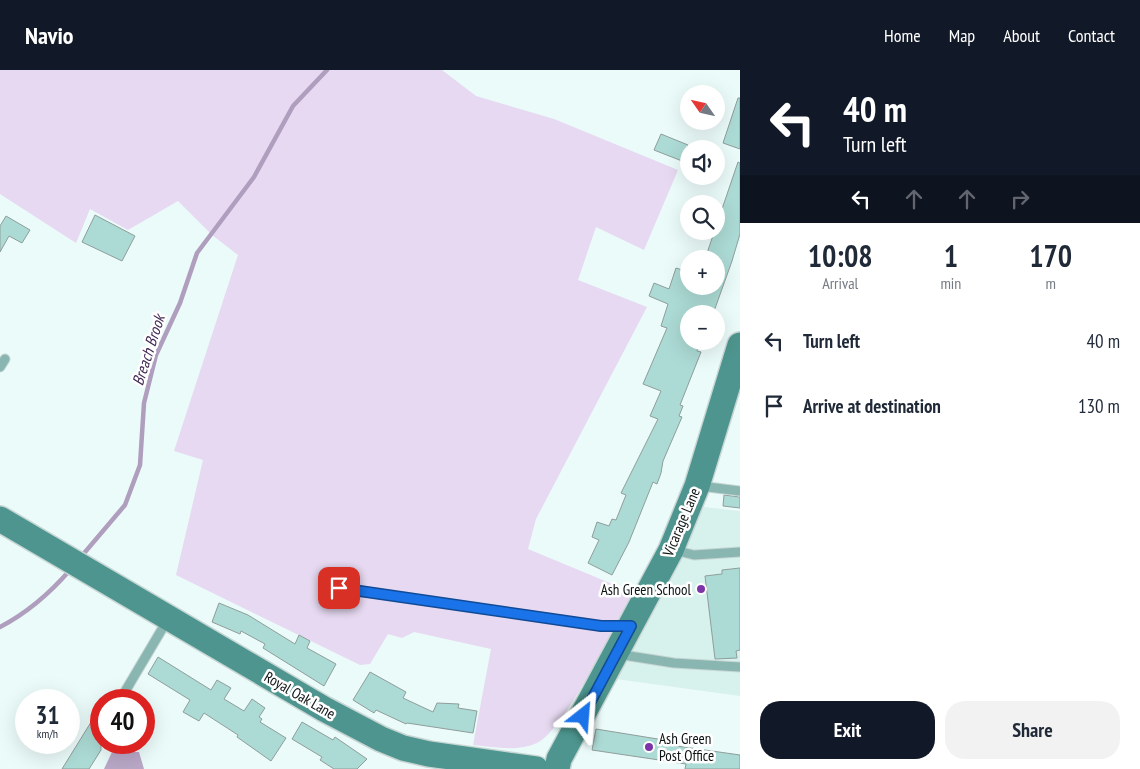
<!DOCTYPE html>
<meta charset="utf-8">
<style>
body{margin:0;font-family:"PT Sans Narrow",sans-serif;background:#f2f2f3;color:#1f2937;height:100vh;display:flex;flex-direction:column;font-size:19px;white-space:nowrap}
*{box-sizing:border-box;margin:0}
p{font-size:16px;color:#747a83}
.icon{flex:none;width:28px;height:28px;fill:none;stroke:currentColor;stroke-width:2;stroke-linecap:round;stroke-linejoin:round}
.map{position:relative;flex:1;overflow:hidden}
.panel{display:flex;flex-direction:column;background:#fff;width:400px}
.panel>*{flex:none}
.guide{background:#111827;color:#fff;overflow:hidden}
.needle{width:32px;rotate:304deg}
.tools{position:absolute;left:680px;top:15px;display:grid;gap:10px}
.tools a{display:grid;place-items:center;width:45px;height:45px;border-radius:50%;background:#fff;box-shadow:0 5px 20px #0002;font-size:25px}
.speed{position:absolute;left:15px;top:619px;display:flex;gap:10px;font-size:25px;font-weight:700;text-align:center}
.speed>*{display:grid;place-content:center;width:65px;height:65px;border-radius:50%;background:#fff;box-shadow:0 5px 20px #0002;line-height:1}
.speed small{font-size:12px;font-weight:400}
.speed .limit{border:8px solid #d22;background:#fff;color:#111}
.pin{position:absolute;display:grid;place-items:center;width:42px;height:42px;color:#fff;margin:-21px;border-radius:10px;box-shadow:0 2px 8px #0006}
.me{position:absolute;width:55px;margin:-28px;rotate:28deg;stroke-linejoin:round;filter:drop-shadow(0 0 4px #0008)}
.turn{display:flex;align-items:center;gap:18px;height:105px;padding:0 20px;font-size:22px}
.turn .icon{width:65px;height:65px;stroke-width:2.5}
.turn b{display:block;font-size:35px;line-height:42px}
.lanes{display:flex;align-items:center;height:48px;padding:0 20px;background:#0003;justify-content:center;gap:25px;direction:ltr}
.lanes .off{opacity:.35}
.eta{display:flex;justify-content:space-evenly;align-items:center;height:85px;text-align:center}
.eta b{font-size:30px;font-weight:600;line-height:35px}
.cta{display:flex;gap:10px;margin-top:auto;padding:10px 20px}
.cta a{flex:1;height:58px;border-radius:20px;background:#111827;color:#fff;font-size:20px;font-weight:600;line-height:58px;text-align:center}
.cta a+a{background:#f2f2f3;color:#1f2937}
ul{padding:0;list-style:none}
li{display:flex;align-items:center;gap:15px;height:65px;padding:0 20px}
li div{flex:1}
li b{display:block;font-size:19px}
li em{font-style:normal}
header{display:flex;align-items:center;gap:30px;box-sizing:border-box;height:70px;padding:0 25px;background:#111827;color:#fff}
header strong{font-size:24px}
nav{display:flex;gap:28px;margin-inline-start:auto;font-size:18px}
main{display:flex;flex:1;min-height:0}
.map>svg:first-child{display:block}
.built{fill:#d7f1ed}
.green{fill:#e6d9f1}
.forest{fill:#b9a8c7}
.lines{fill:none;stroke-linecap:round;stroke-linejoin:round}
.stream{stroke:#af9ebd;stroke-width:4.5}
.building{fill:#acdad4;stroke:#8f9e9c}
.lane-casing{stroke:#c7d6d4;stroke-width:11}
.secondary-casing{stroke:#c7d6d4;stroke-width:28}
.lane{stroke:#89b6b1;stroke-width:9}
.secondary{stroke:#4d958e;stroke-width:25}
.route-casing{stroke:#114b97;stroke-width:12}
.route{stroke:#1a73e8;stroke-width:9}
.poi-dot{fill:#7c34a7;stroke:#fff;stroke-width:2}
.labels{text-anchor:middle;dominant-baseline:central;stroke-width:5;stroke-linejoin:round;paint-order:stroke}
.street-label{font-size:15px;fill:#0d1212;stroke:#fff}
.poi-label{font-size:15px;fill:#0d1212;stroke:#fff;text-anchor:end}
.water-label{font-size:16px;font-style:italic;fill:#412852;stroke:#fff}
</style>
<header>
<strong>Navio</strong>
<nav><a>Home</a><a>Map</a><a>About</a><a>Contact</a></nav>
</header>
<main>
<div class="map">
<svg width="740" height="699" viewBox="0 0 740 699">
<rect width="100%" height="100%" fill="#ebfbf9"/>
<path class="built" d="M704,437L740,441V626L616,609Z"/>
<path class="green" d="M0,0H442L476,26L554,49L678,100L644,180L596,157L578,210L647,237L536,449L528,479L634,523C617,553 563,662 537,673C517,682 495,677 473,675L491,579L414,562L402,568L388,564L370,594L360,595L176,505L203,390L174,381L238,185L212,165L178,131L128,160L90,139L76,173L0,124Z"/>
<path class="forest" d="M112,682H139L144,699H104Z"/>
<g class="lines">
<g class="stream">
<path d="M80,488L125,435L140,395L144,333L156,285L180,233L197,183L254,107L293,36L327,0"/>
<path d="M0,557C27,543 50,523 70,500"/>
</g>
</g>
<g class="building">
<path d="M738,28H740V79L723,73Z"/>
<path d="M661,64L688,75L682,91L654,80Z"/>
<path d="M738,92L740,93V164L732,191L713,244H689V271L700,274L697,281L701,282L680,335L683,336L679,346L682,347L663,391L661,403L657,414L653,412L629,472L612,505L588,493L599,470L592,467L597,452L609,456L612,449L616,450L626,425L621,423L658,349L650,346L661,321L643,314L667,258L661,256L668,234L649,226L654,213L669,219L676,198L689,202V216H716V189H705Z"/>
<path d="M95,145L135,166L122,191L82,172Z"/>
<path d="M6,146L30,160L22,173L9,166L0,182V156Z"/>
<path d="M724,425L740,427V438L723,436Z"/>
<path d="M740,498V580L736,581L737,588L715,589L705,506L722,504V500Z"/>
<path d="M219,533L248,545L295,574L299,565L310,571L307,578L336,594L324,616L263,578L265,574L241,561L240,564L212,552Z"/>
<path d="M158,587L211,620L217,610L231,618L224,629L244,641L252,629L265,638L259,647L262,649L260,652L286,668L271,691L237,667L238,665L204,643L199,651L183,642L190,630L148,604Z"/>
<path d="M370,602L406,622L403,628L433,642L437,633L459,634L458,638L477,641L473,663L407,653L406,654L376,640L374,643L353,630Z"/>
<path d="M101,636V680L89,699H62Z"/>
<path d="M302,652L333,670L335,667L367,689L357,699H334L320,690L322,687L292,669Z"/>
<path d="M596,659L670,671V675L740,685V699H685L686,694L592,680Z"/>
</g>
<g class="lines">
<defs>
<g id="lane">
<path d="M0,297L5,289"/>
<path d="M700,416L740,421"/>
<path d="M674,480L694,485L740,482"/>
<path d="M339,518L601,556H626"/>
<path d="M617,584L674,593L740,597"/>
<path d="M120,630L168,549"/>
</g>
<g id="secondary">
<path d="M0,449L324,639L381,669L403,678L429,684L536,699"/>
<path d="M557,699L559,689L671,480L697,416L740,275"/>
</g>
</defs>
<use href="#lane" class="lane-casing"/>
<use href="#secondary" class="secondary-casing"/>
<use href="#lane" class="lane"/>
<use href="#secondary" class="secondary"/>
</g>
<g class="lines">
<defs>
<path id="route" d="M339,518L601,556H631L583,646"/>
</defs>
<use href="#route" class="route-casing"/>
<use href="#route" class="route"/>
</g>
<g class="poi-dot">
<circle cx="701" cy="519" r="5"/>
<circle cx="649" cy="677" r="5"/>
</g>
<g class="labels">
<g class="street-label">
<text transform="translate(681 452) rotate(-67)">Vicarage Lane</text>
<text transform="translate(300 625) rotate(30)">Royal Oak Lane</text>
</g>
<g class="poi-label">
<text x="691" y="519">Ash Green School</text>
<text x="659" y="668" text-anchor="start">Ash Green<tspan x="659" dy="17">Post Office</tspan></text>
</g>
<g class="water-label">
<text transform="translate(148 280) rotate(-72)">Breach Brook</text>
</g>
</g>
</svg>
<div class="tools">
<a><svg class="needle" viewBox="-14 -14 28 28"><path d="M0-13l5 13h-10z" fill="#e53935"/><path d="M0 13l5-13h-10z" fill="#747a83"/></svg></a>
<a><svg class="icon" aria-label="sound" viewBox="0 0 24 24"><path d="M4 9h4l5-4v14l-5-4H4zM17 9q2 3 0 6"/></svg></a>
<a><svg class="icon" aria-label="search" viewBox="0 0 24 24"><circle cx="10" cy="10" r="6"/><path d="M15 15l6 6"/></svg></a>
<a>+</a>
<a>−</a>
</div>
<div class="speed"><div>31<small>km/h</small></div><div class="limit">40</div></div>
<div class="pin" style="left:339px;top:518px;background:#d93025"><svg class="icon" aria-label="arrive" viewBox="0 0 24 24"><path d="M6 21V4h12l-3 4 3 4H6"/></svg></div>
<svg class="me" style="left:583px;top:646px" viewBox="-20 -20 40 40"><path d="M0-17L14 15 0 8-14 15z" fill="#1a73e8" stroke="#fff" stroke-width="4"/></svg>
</div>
<section class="panel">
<div class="guide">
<div class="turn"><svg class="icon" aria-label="left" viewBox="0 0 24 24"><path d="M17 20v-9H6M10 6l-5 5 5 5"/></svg><div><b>40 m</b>Turn left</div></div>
<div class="lanes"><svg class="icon" aria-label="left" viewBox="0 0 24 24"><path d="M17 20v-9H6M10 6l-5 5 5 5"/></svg><svg class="icon off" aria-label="ahead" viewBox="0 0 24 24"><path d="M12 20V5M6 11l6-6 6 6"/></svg><svg class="icon off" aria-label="ahead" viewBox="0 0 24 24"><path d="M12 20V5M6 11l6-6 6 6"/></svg><svg class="icon off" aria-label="right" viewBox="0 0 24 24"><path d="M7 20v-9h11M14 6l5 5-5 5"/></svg></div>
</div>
<div class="eta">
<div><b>10:08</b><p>Arrival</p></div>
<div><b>1</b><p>min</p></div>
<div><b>170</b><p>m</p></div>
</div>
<ul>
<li><svg class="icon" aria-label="left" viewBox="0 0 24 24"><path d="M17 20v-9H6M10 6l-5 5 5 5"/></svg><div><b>Turn left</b></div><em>40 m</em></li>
<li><svg class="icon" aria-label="arrive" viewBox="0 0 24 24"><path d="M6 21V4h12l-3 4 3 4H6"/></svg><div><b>Arrive at destination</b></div><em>130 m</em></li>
</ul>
<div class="cta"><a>Exit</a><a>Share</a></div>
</section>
</main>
